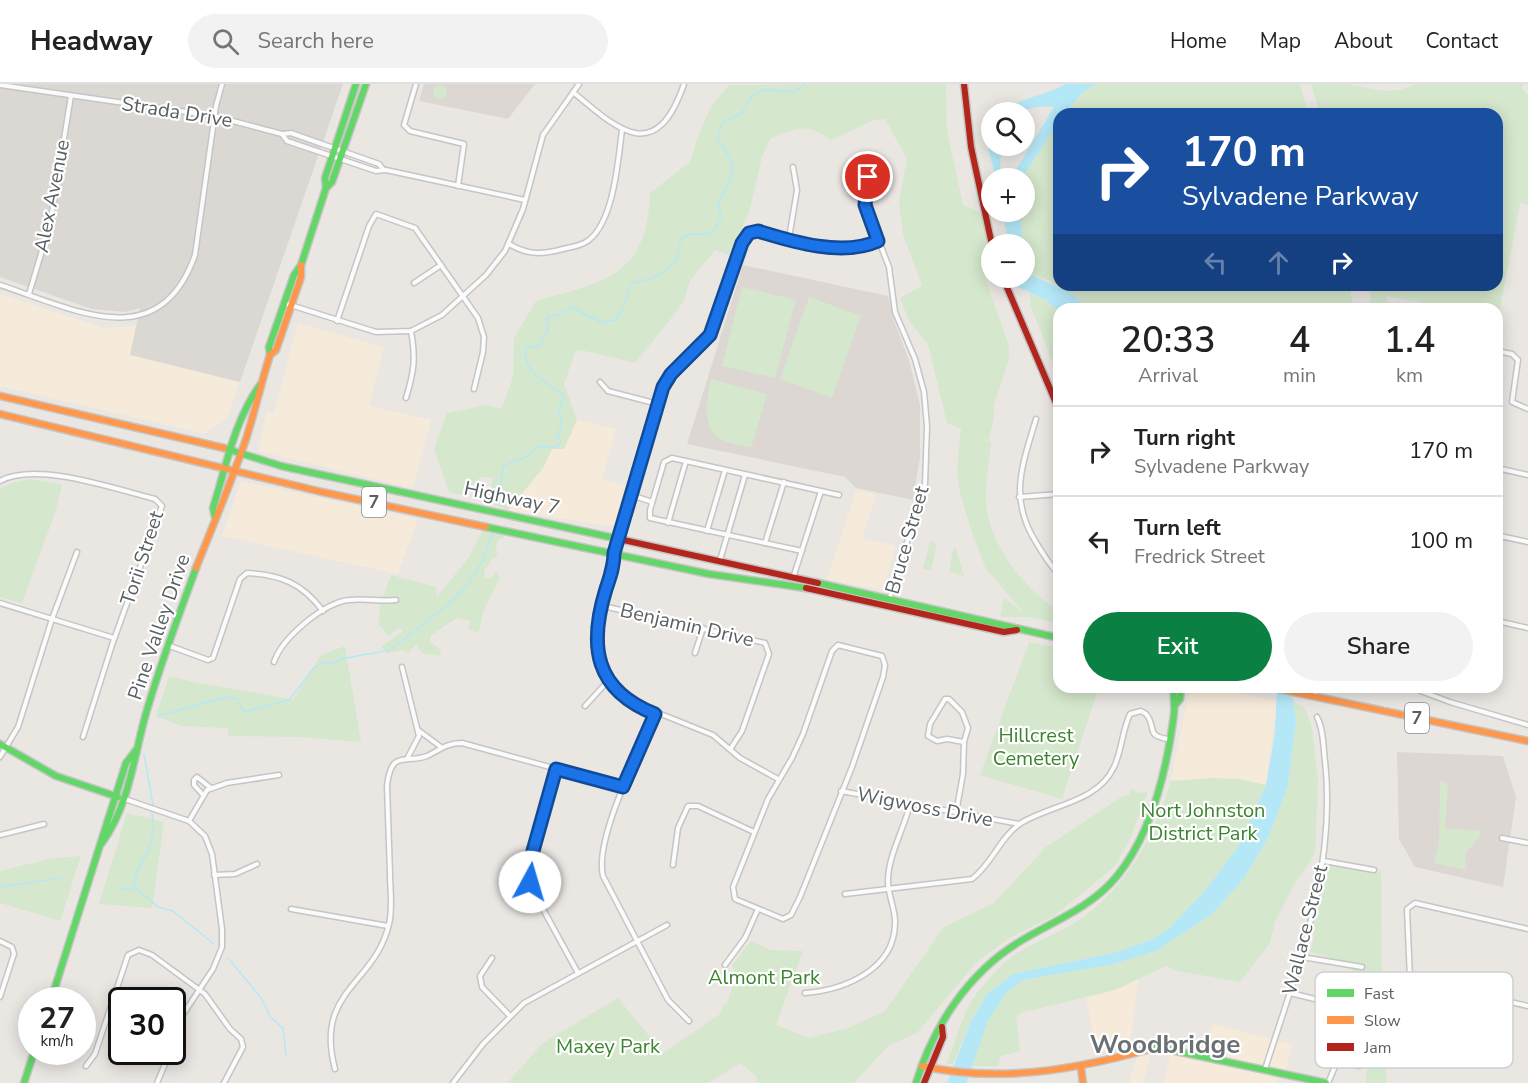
<!DOCTYPE html>
<meta charset="utf-8">
<style>
body{margin:0;font-family:"Nunito Sans",sans-serif;background:#f2f2f2;color:#222;height:100vh;display:flex;flex-direction:column;font-size:22px;white-space:nowrap}
*{box-sizing:border-box;margin:0}
p{font-size:20px;color:#767676}
.icon{flex:none;width:33px;height:33px;fill:none;stroke:currentColor;stroke-width:2;stroke-linecap:round;stroke-linejoin:round}
.map{position:relative;flex:1;overflow:hidden}
.panel{position:absolute;left:1053px;top:219px;width:450px;height:390px;display:flex;flex-direction:column;background:#fff;border-radius:18px;box-shadow:0 3px 15px #0003}
.panel>*{flex:none}
.top-card{position:absolute;left:1053px;top:24px;width:450px;height:183px;border-radius:18px;box-shadow:0 3px 15px #0003;background:#1a4fa0;color:#fff;overflow:hidden}
.buttons{position:absolute;left:981px;top:18px;display:grid;gap:12px}
.buttons a{display:grid;place-items:center;width:54px;height:54px;border-radius:50%;background:#fff;box-shadow:0 3px 15px #0003;font-size:30px}
.speed{position:absolute;left:18px;top:903px;display:flex;gap:12px;font-size:30px;font-weight:700;text-align:center}
.speed>*{display:grid;place-content:center;width:78px;height:78px;border-radius:50%;background:#fff;box-shadow:0 3px 15px #0003;line-height:1}
.speed small{font-size:15px;font-weight:400}
.speed .limit{border:3px solid #111;border-radius:9px;background:#fff;color:#111}
.pin{position:absolute;display:grid;place-items:center;width:51px;height:51px;color:#fff;margin:-26px;border:3px solid #fff;border-radius:50%;box-shadow:0 2px 6px #0007}
.me{position:absolute;width:66px;margin:-33px;rotate:6deg;stroke-linejoin:round;filter:drop-shadow(0 0 4px #0008)}
.turn{display:flex;align-items:center;gap:21px;height:126px;padding:0 30px;font-size:27px}
.turn .icon{width:78px;height:78px;stroke-width:2.5}
.turn b{display:block;font-size:42px;line-height:51px}
.lanes{display:flex;align-items:center;height:57px;padding:0 30px;background:#0003;justify-content:center;gap:30px;direction:ltr}
.lanes .off{opacity:.35}
.eta{display:flex;justify-content:space-evenly;align-items:center;height:102px;text-align:center}
.eta b{font-size:36px;font-weight:600;line-height:42px}
.button{display:flex;gap:12px;margin-top:auto;padding:12px 30px}
.button a{flex:1;height:69px;border-radius:36px;background:#0b8043;color:#fff;font-size:24px;font-weight:600;line-height:69px;text-align:center}
.button a+a{background:#f2f2f2;color:#222}
ul{padding:0;list-style:none}
li{display:flex;align-items:center;gap:18px;height:90px;padding:0 30px;border-top:2px solid #e0e0e0}
li div{flex:1}
li b{display:block;font-size:22px}
li em{font-style:normal}
header{display:flex;align-items:center;gap:36px;box-sizing:border-box;height:84px;padding:0 30px;background:#fff;border-bottom:2px solid #e0e0e0}
header strong{font-size:28px}
nav{display:flex;gap:33px;margin-inline-start:auto;font-size:21px}
.search{width:420px;height:54px;background:#f2f2f2;display:flex;align-items:center;gap:15px;box-sizing:border-box;padding:0 21px;border-radius:33px;color:#767676;font-size:22px}
.map>svg:first-child{display:block}
.commercial{fill:#f6eada}
.industrial{fill:#dbd8d4}
.education{fill:#dcd7d2}
.green{fill:#d5e7cc}
.water{fill:#b5e8f7}
.lines{fill:none;stroke-linecap:round;stroke-linejoin:round}
.stream{stroke:#b5e8f7;stroke-width:1.5}
.street-casing{stroke:#c5c5c4;stroke-width:7}
.fast-casing{stroke:#c5c5c4;stroke-width:9}
.slow-casing{stroke:#c5c5c4;stroke-width:9}
.jam-casing{stroke:#c5c5c4;stroke-width:9}
.street{stroke:#fcfbfb;stroke-width:4}
.fast{stroke:#63d668;stroke-width:6}
.slow{stroke:#ff974d;stroke-width:6}
.jam{stroke:#b3261e;stroke-width:6}
.rail{stroke:#e1e1e0;stroke-width:1.5;stroke-dasharray:1.5 8;stroke-linecap:butt}
.route-casing{stroke:#114b97;stroke-width:15}
.route{stroke:#1a73e8;stroke-width:10}
.labels{text-anchor:middle;dominant-baseline:central;stroke-width:4.5;stroke-linejoin:round;paint-order:stroke}
.shield{fill:#fff;stroke:#8b8f91;stroke-width:1.5}
.shield-label{font-size:18px;font-weight:bold;fill:#595f62}
.street-label{font-size:20px;fill:#595f62;stroke:#fff}
.park-label{font-size:20px;fill:#3b852e;stroke:#fff}
.district-label{font-size:26px;font-weight:bold;fill:#6a7174;stroke:#fff}
.key{fill:#fff;stroke:#cdcfd0;stroke-width:1.5}
.key-label{font-size:16px;fill:#595f62}
</style>
<header>
<strong>Headway</strong>
<div class="search"><svg class="icon" aria-label="search" viewBox="0 0 24 24"><circle cx="10" cy="10" r="6"/><path d="M15 15l6 6"/></svg>Search here</div>
<nav><a>Home</a><a>Map</a><a>About</a><a>Contact</a></nav>
</header>
<div class="map">
<svg width="1528" height="999" viewBox="0 0 1528 999">
<rect width="100%" height="100%" fill="#eae7e3"/>
<g class="commercial">
<path d="M0,210L104,244L138,242L131,271L240,298L227,334L205,350L0,302Z"/>
<path d="M298,239L384,263L369,322L431,336L413,404L258,367L267,328L274,329Z"/>
<path d="M577,336L616,345L602,395L627,402L615,440L610,442L508,426L543,384L552,365L564,364Z"/>
<path d="M241,397L418,435L398,490L222,452Z"/>
<path d="M856,406L876,411L862,454L896,462L882,506L827,495Z"/>
<path d="M1190,603H1216L1277,618L1266,701L1239,695L1171,697Z"/>
<path d="M1138,895L1130,960L1097,969L1086,913L1115,906Z"/>
<path d="M1213,940L1292,960L1286,986L1279,985L1277,999H1163L1171,971L1156,960L1204,967Z"/>
<path d="M1151,969L1143,999H1129L1137,973Z"/>
</g>
<path class="industrial" d="M0,0H343L240,298L130,271L140,224L126,228L92,225L0,193Z"/>
<g class="education">
<path d="M424,0H535L508,35L419,17Z"/>
<path d="M743,181L888,212L894,237L909,276L920,321V373L913,416L856,404L845,393L687,360Z"/>
<path d="M1397,668L1503,672L1516,713L1503,803L1415,783L1399,755Z"/>
</g>
<g class="green">
<path d="M946,0L947,47L963,121L983,130L995,160H992L991,181L985,194L1009,262V275L994,321V335L988,357L991,358C989,377 986,396 986,414C987,460 1023,503 1059,528V539L1028,533H1000L1004,514L1024,529L986,485L972,449L960,409L957,385L961,345L947,339L928,260L909,237L900,214L922,202L903,150L899,118L907,75L885,35L874,36L831,56C807,38 795,44 770,55L762,73L749,129L729,171L715,166L690,197L684,216L677,227L635,279L581,266L575,268L564,300L577,336L564,365H552L543,384L508,426L488,418L493,393H481L461,411L449,408L434,365L447,329L486,321L502,325L513,293L514,254L536,217C604,198 648,192 650,109L690,78L698,52L711,23L729,1Z"/>
<path d="M1097,0H1300L1308,30H1064L1084,7Z"/>
<path d="M1311,0H1346L1385,7L1399,6L1417,0H1524L1521,4L1528,11V121L1520,119L1498,234L1497,225H1455L1386,212L1391,225H1369L1371,213L1368,201H1497V30H1320Z"/>
<circle cx="440" cy="8" r="7"/>
<path d="M1059,37V201H1349L1354,225H1087L1084,220L1048,196L1026,188L1024,160H1022L1021,128H1024V94H1022Z"/>
<path d="M742,203L796,216L775,294L722,282Z"/>
<path d="M1029,209L1046,216L1059,227V295L1031,223Z"/>
<path d="M809,213L861,232L832,314L780,295Z"/>
<path d="M711,295L767,310L751,364C742,361 727,360 719,354C701,341 707,313 711,295Z"/>
<path d="M30,395L62,401L56,426L22,519L0,513V405L12,399Z"/>
<path d="M483,446L503,449L504,454L499,455L496,460L497,472L493,474L484,487L485,494L490,495L496,488L500,494L483,528L479,549L469,545L470,537L457,534L431,551L430,558L441,566L440,572L422,569L416,561L408,569L403,566L387,569L381,563L403,547L399,544L389,552L379,541L380,521L391,491L436,503L437,513L469,473Z"/>
<path d="M930,457L937,459L931,486L923,485Z"/>
<path d="M953,464L956,465L964,492L949,488Z"/>
<path d="M1029,558L1059,564V603H1099L1062,715L980,691Z"/>
<path d="M345,562L361,658L299,653L228,652V644L181,642L156,632L169,592C211,603 252,607 293,616L321,571Z"/>
<path d="M1293,618L1305,624L1312,644L1318,697L1315,770L1292,804L1275,838L1270,859L1240,898L1178,887L1166,882L1115,906L1020,929L1016,935L1020,967L1001,972L998,982H970L988,936L1006,909L1023,896L1114,880L1156,867L1211,831L1243,796L1269,752L1288,702L1296,636Z"/>
<path d="M1212,694L1239,695L1266,701L1238,763L1204,808L1169,844L1153,855L1113,869L1013,890L987,910L971,937L953,980H946C955,960 964,925 977,909C990,892 1008,873 1027,863C1041,856 1055,850 1068,843C1123,811 1153,755 1171,697Z"/>
<path d="M1440,696L1448,701L1445,745L1480,746V753L1465,770L1466,786L1434,779L1439,760Z"/>
<path d="M1131,704L1138,709L1148,708L1129,757L1114,783L1054,832L1009,854L977,878L917,949L889,961L854,999H757L756,992L741,979L708,999H507L543,959L618,914L663,969L720,930L724,920L726,922L736,892L732,881L751,857L771,866L803,867L776,941L809,954L848,944L885,927L944,843L994,819L1046,763L1123,712L1129,711Z"/>
<path d="M127,729L164,738L152,824L99,820Z"/>
<path d="M81,772L60,837L0,819V787L49,775Z"/>
<path d="M1330,780L1381,788L1382,934L1350,917L1352,880L1310,868L1315,850H1312Z"/>
<path d="M1372,973L1386,983L1387,999H1365L1368,980Z"/>
</g>
<g class="water">
<path d="M1065,0H1097L1084,7L1064,30H1059V37L1022,94H1011L1054,23C1036,20 1020,29 1002,28C1016,14 1047,12 1065,0Z"/>
<path d="M991,45L992,62H1001L1000,94H996L988,65Z"/>
<path d="M1002,128H1021L1022,160H1009Z"/>
<path d="M1025,177L1026,188L1074,211L1087,225L1059,227L1046,216L1016,202L1014,194H1024Z"/>
<path d="M1277,603H1291L1296,636L1288,702L1269,752L1243,796L1211,831L1156,867L1114,880L1023,896L1006,909L988,937L966,999H947L971,937L987,910L1013,890L1113,869L1153,855L1169,844L1204,808L1238,763L1266,701L1275,649Z"/>
</g>
<g class="lines">
<g class="stream">
<path d="M499,415L503,382L528,372L538,363H557L561,358L557,352L562,341L559,326L564,312C549,300 519,286 527,263H539L548,246L547,233L559,231L571,223L601,238L615,236C628,224 624,213 632,199C645,197 672,188 677,173C679,166 678,161 682,154L691,150H709L715,145L721,133L718,120L732,90L733,83L729,72L717,54L723,38L742,29L751,13L758,8L765,6L795,8L805,0"/>
<path d="M158,632L226,613L237,615L244,628L285,617L290,615L313,585L322,579H333L341,575L390,566L449,520L470,498L485,472L492,450"/>
<path d="M144,670L153,721"/>
<path d="M152,729C153,741 154,750 150,762C145,776 134,787 134,802L158,823L173,827L214,860"/>
<path d="M0,803L60,794"/>
<path d="M119,805L134,806V803"/>
<path d="M228,874L262,915L270,933L283,944L286,971"/>
</g>
<defs>
<g id="street">
<path d="M416,0L404,41L410,47L464,60L458,102"/>
<path d="M0,1L214,32L282,50L291,49L379,80L383,85"/>
<path d="M573,8C619,47 656,81 684,0"/>
<path d="M282,50L287,57L376,87L386,86L525,116"/>
<path d="M868,78L865,121L889,183L895,228L915,275L924,308L927,342L925,400L889,516"/>
<path d="M789,154L797,106L793,83"/>
<path d="M509,160C528,171 541,171 563,165C571,163 582,162 589,156C614,136 618,77 622,46"/>
<path d="M414,199L441,181"/>
<path d="M0,201C74,225 159,273 195,171L216,22L222,0"/>
<path d="M29,210L50,140L71,12"/>
<path d="M284,219L376,248L411,247L442,231L486,191L505,167L523,125L543,51L579,0"/>
<path d="M337,237L369,142L376,130L415,144L478,234L484,253L483,268L474,305"/>
<path d="M1497,267L1512,270L1518,276L1512,318L1528,325"/>
<path d="M600,298L608,307L658,320"/>
<path d="M406,314C414,288 416,274 411,247"/>
<path d="M1036,335C1022,382 1008,415 1037,460C1044,471 1050,482 1059,490"/>
<path d="M1497,384L1528,391"/>
<path d="M0,397C36,377 115,405 155,415L162,422L112,561L83,653"/>
<path d="M631,411L652,418"/>
<path d="M1019,413L1059,410"/>
<path d="M668,439L686,377"/>
<path d="M707,447L725,386"/>
<path d="M1500,452L1528,458"/>
<path d="M765,459L784,398"/>
<path d="M802,467L650,434V426L664,378L672,374L839,411"/>
<path d="M614,472V482L597,552L599,577L608,597L631,618L713,651L740,674L778,695"/>
<path d="M720,476L745,391"/>
<path d="M793,494L821,407"/>
<path d="M607,504C604,491 608,481 614,469L663,303L671,290L710,251L742,159L749,149L758,147C793,157 843,173 878,157"/>
<path d="M0,519L114,554"/>
<path d="M603,522L765,559L769,570L742,647L731,664"/>
<path d="M1497,537L1528,544"/>
<path d="M838,561L882,572L885,581L883,593L852,683L800,813L791,831L783,835L735,815L733,803L768,715L792,674L803,650L832,567Z"/>
<path d="M170,562L208,576L213,574L240,495L247,489C281,491 302,499 323,527"/>
<path d="M695,569L703,544"/>
<path d="M274,578C282,554 323,519 349,516C365,514 380,518 396,516"/>
<path d="M402,583L419,652L408,673"/>
<path d="M1314,603L1315,612"/>
<path d="M1418,606L1450,618L1528,641"/>
<path d="M585,622L608,597"/>
<path d="M655,630C640,667 594,754 603,792L668,916L689,937"/>
<path d="M418,646L441,663"/>
<path d="M0,673L18,643L52,535L77,468"/>
<path d="M556,685L529,791L532,805L578,889"/>
<path d="M841,707L1019,740"/>
<path d="M203,711L194,701V696L197,693L211,704"/>
<path d="M125,715L189,737L205,752L212,770L222,845V863L213,885L182,932L172,958"/>
<path d="M956,729L963,690L964,658L968,644L962,628L949,615H945L930,640L928,652L937,657L947,655L964,658"/>
<path d="M189,737L207,706L227,699L279,691"/>
<path d="M0,751L44,740"/>
<path d="M1502,754L1528,759"/>
<path d="M1324,777L1374,786"/>
<path d="M673,781L678,744L688,722H698L754,748"/>
<path d="M214,791L235,790L257,780"/>
<path d="M845,810L972,795C992,780 1000,753 1021,739C1052,720 1097,719 1114,683C1122,666 1122,647 1130,630L1141,627L1146,630C1157,643 1145,652 1168,655"/>
<path d="M291,825L388,842"/>
<path d="M1528,845L1415,819L1407,825L1410,895L1528,922"/>
<path d="M0,857L12,863L14,870L0,913"/>
<path d="M1302,873L1362,883"/>
<path d="M492,874L480,892L482,903L510,932"/>
<path d="M725,881L745,854L758,825"/>
<path d="M805,909C844,906 894,886 895,840C896,825 887,810 888,795C889,770 904,745 910,720"/>
<path d="M1290,909L1348,923"/>
<path d="M86,982L95,970L128,871L139,866L152,871L205,910L230,945L241,955L243,963L224,999"/>
<path d="M335,985C314,906 375,901 389,840C393,824 390,806 390,790C389,760 388,731 387,702C391,665 405,680 427,672C440,666 446,659 462,659L623,703"/>
<path d="M1265,985C1297,885 1337,784 1325,677C1323,663 1324,646 1317,633"/>
<path d="M157,999L170,968"/>
<path d="M453,999L483,960L524,919L667,841"/>
<path d="M1328,999L1337,978L1359,982L1366,977L1365,939"/>
</g>
<g id="fast">
<path d="M326,104L332,98L366,0"/>
<path d="M270,271L269,263L294,191L301,181L326,104L325,94L356,0"/>
<path d="M224,364L281,382L619,455"/>
<path d="M215,433L213,424C226,383 234,337 260,301"/>
<path d="M486,443L709,490L806,504"/>
<path d="M818,499L1059,554"/>
<path d="M1175,621L1180,615L1181,603"/>
<path d="M0,660L56,692L118,713"/>
<path d="M102,759C129,721 133,677 145,633C159,583 178,534 196,484"/>
<path d="M51,916L126,679L136,666"/>
<path d="M1146,966L1157,963L1326,999"/>
<path d="M24,999L34,968"/>
<path d="M916,999C933,943 968,889 1019,858C1053,837 1091,824 1117,792C1152,749 1167,685 1174,630C1175,621 1173,612 1174,603"/>
</g>
<g id="slow">
<path d="M0,312L224,364"/>
<path d="M0,330L322,408L486,443"/>
<path d="M196,484C213,441 231,399 246,355C255,327 261,299 270,271L276,266L301,193V181"/>
<path d="M1269,603L1528,657"/>
<path d="M922,982C997,999 1073,986 1146,966"/>
<path d="M1081,984L1083,999"/>
</g>
<g id="jam">
<path d="M964,0L971,63L992,161"/>
<path d="M1003,194L1059,326"/>
<path d="M619,455L818,499"/>
<path d="M806,504L1004,548L1017,546"/>
<path d="M924,999L943,953L942,943"/>
</g>
</defs>
<use href="#street" class="street-casing"/>
<use href="#fast" class="fast-casing"/>
<use href="#slow" class="slow-casing"/>
<use href="#jam" class="jam-casing"/>
<use href="#street" class="street"/>
<use href="#fast" class="fast"/>
<use href="#slow" class="slow"/>
<use href="#jam" class="jam"/>
<g class="rail">
<path d="M1307,0L1315,30"/>
<path d="M1358,201L1362,225"/>
<path d="M1384,603L1397,999"/>
</g>
</g>
<g class="lines">
<defs>
<path id="route" d="M530,798L531,774L556,685L623,703L655,630C595,606 588,563 606,505C610,493 614,483 614,469L663,303L671,290L710,251L742,159L749,149L758,147C793,158 843,173 878,157L865,121L868,93"/>
</defs>
<use href="#route" class="route-casing"/>
<use href="#route" class="route"/>
</g>
<g class="labels">
<g class="shield">
<rect x="362" y="403" width="24" height="30" rx="4.5"/>
<rect x="1405" y="619" width="24" height="30" rx="4.5"/>
</g>
<g class="shield-label">
<text x="374" y="418">7</text>
<text x="1417" y="634">7</text>
</g>
<g class="street-label">
<text transform="translate(177 28) rotate(9)">Strada Drive</text>
<text transform="translate(52 112) rotate(-79)">Alex Avenue</text>
<text transform="translate(512 414) rotate(12)">Highway 7</text>
<text transform="translate(907 456) rotate(-74)">Bruce Street</text>
<text transform="translate(142 474) rotate(-72)">Torii Street</text>
<text transform="translate(687 541) rotate(13)">Benjamin Drive</text>
<text transform="translate(159 543) rotate(-71)">Pine Valley Drive</text>
<text transform="translate(925 723) rotate(11)">Wigwoss Drive</text>
<text transform="translate(1305 846) rotate(-76)">Wallace Street</text>
</g>
<g class="park-label">
<text x="1036" y="651">Hillcrest<tspan x="1036" dy="23">Cemetery</tspan></text>
<text x="1203" y="726">Nort Johnston<tspan x="1203" dy="23">District Park</tspan></text>
<text x="764" y="893">Almont Park</text>
<text x="608" y="962">Maxey Park</text>
</g>
<g class="district-label">
<text x="1165" y="960">Woodbridge</text>
</g>
</g>
<rect x="1315" y="888" width="198" height="96" rx="9" class="key"/>
<rect x="1327" y="905" width="27" height="8" fill="#63d668"/>
<rect x="1327" y="932" width="27" height="8" fill="#ff974d"/>
<rect x="1327" y="959" width="27" height="8" fill="#b3261e"/>
<g class="key-label">
<text x="1364" y="915">Fast</text>
<text x="1364" y="942">Slow</text>
<text x="1364" y="969">Jam</text>
</g>
</svg>
<div class="buttons">
<a><svg class="icon" aria-label="search" viewBox="0 0 24 24"><circle cx="10" cy="10" r="6"/><path d="M15 15l6 6"/></svg></a>
<a>+</a>
<a>−</a>
</div>
<div class="speed"><div>27<small>km/h</small></div><div class="limit">30</div></div>
<div class="pin" style="left:868px;top:93px;background:#d93025"><svg class="icon" aria-label="arrive" viewBox="0 0 24 24"><path d="M6 21V4h12l-3 4 3 4H6"/></svg></div>
<svg class="me" style="left:530px;top:798px" viewBox="-20 -20 40 40"><circle r="19" fill="#fff"/><path d="M0-13L10 11 0 6-10 11z" fill="#1a73e8"/></svg>
<div class="top-card">
<div class="turn"><svg class="icon" aria-label="right" viewBox="0 0 24 24"><path d="M7 20v-9h11M14 6l5 5-5 5"/></svg><div><b>170 m</b>Sylvadene Parkway</div></div>
<div class="lanes"><svg class="icon off" aria-label="left" viewBox="0 0 24 24"><path d="M17 20v-9H6M10 6l-5 5 5 5"/></svg><svg class="icon off" aria-label="ahead" viewBox="0 0 24 24"><path d="M12 20V5M6 11l6-6 6 6"/></svg><svg class="icon" aria-label="right" viewBox="0 0 24 24"><path d="M7 20v-9h11M14 6l5 5-5 5"/></svg></div>
</div>
<section class="panel">
<div class="eta">
<div><b>20:33</b><p>Arrival</p></div>
<div><b>4</b><p>min</p></div>
<div><b>1.4</b><p>km</p></div>
</div>
<ul>
<li><svg class="icon" aria-label="right" viewBox="0 0 24 24"><path d="M7 20v-9h11M14 6l5 5-5 5"/></svg><div><b>Turn right</b><p>Sylvadene Parkway</p></div><em>170 m</em></li>
<li><svg class="icon" aria-label="left" viewBox="0 0 24 24"><path d="M17 20v-9H6M10 6l-5 5 5 5"/></svg><div><b>Turn left</b><p>Fredrick Street</p></div><em>100 m</em></li>
</ul>
<div class="button"><a>Exit</a><a>Share</a></div>
</section>
</div>
